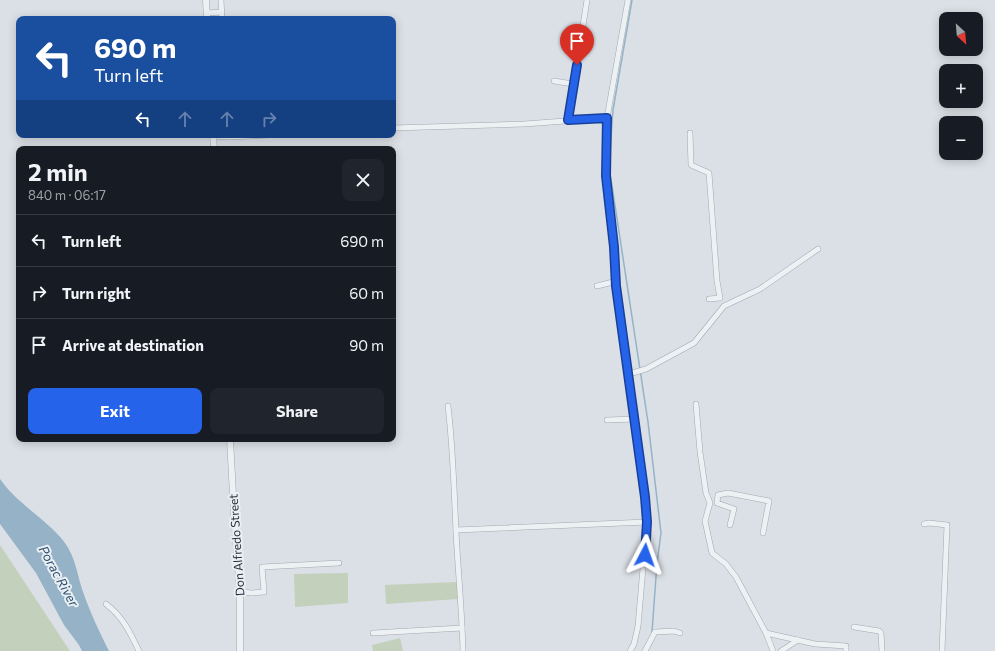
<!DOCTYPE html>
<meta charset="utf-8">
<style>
body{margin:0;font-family:Commissioner,sans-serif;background:#20242c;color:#f1f3f6;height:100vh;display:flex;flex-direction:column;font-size:15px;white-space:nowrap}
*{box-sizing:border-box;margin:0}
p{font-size:13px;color:#9ea1a6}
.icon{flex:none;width:22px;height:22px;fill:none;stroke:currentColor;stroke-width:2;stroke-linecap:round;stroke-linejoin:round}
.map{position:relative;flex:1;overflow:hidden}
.sheet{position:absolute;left:16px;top:146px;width:380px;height:296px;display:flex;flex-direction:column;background:#171b24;border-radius:8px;box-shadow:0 2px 10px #0003}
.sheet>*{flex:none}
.hud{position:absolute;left:16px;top:16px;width:380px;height:122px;border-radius:8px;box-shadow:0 2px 10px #0003;background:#1a4fa0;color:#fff;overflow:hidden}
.needle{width:26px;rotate:154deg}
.tools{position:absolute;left:939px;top:12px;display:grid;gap:8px}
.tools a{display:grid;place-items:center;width:44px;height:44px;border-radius:8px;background:#171b24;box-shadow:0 2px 10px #0003;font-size:20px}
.pin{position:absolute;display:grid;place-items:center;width:34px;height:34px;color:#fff;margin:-41px -17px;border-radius:50% 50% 50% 0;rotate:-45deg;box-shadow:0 0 4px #0007}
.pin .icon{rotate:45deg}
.me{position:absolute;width:44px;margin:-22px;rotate:4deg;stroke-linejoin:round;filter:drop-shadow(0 0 3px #0008)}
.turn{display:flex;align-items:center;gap:14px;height:84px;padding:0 12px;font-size:18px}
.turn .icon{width:52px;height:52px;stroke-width:2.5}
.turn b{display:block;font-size:28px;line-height:34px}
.lanes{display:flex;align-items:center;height:38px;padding:0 12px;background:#0003;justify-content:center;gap:20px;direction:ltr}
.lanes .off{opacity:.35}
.round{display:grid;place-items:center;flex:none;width:42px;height:42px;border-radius:8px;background:#20242c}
.head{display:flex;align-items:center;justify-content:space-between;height:68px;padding:0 12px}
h1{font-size:24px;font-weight:700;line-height:30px}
.action{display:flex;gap:8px;margin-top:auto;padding:8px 12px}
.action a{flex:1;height:46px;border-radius:8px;background:#2563eb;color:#fff;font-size:16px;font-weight:700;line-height:46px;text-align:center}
.action a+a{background:#20242c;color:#f1f3f6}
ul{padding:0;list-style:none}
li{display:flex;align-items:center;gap:12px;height:52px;padding:0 12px;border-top:1px solid #363941}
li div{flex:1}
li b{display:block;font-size:15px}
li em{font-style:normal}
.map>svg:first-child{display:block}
.green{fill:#c3d0bc}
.water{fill:#95b2c7}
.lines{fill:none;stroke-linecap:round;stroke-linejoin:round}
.stream{stroke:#95b2c7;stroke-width:1.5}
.minor-casing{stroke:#a1a8b0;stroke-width:6}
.tertiary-casing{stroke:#a1a8b0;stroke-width:7}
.minor{stroke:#eef1f4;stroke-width:5}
.tertiary{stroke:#eef1f4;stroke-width:6}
.route-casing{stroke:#184099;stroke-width:10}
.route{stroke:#2563eb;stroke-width:7}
.labels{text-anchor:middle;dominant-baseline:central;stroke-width:4;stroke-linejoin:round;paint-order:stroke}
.street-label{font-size:12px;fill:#25303c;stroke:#eaeff4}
.water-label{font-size:13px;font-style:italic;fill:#2f5270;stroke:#eaeff4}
</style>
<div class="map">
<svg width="995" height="651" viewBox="0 0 995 651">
<rect width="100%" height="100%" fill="#dbe0e6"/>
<g class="green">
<path d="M0,545L70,651H0Z"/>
<path d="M348,573V603L295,607L294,574Z"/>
<path d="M457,582L458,599L386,604L385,585Z"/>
<path d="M400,638L403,651H373L372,645Z"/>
</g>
<path class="water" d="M0,479C17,504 47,519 65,543C75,557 77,573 82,589C89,610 99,631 109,651H82L79,645L64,625L36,573L0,524Z"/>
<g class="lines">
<path class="stream" d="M632,0L613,110L609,166L648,422L661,533L657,563L652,632"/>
<defs>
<g id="minor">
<path d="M221,0L222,19"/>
<path d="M628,0L607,118L606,176L614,247L616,286L623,325L647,522L638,626L634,644L630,651"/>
<path d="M207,13L222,12"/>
<path d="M554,81L573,84"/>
<path d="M568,120L587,0"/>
<path d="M393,128L524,124L607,118"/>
<path d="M690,133L691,165L709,173L717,281L720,298L709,299"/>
<path d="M213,136L230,137L269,135"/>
<path d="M597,286L617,281"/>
<path d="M629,374L646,369L694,343L724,306L760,289L818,249"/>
<path d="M696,404L700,452L706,493L710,503L705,521L712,553L726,564L736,577L766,633L773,651"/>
<path d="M448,406C453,448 454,489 456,531C458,571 462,611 463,651"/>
<path d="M607,420L634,419"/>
<path d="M924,524L929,523L947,525L942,651"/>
<path d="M730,525L734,509L717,503L718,495L728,493L769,501L763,533"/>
<path d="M456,530L647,522"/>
<path d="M240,592L252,593L264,592L262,567L339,563"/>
<path d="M106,604C123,617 130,632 139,651"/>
<path d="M854,627L879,631L881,633L882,651"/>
<path d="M373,633L462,628"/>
<path d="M766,633L815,644L846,646V651"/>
<path d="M645,651L655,632L674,631L680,633"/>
<path d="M781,651L798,640"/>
</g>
<g id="tertiary">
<path d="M206,0L207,19"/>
<path d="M213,135L214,149"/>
<path d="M230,439L234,513L240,592V651"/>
</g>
</defs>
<use href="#minor" class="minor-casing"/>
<use href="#tertiary" class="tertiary-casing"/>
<use href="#minor" class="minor"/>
<use href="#tertiary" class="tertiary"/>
</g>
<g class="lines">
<defs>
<path id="route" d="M577,65L568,120L607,118L606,176L614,247L616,286L645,497L647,522L645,555"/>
</defs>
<use href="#route" class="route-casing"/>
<use href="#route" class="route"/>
</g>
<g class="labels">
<g class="street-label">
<text transform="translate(236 545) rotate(-94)">Don Alfredo Street</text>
</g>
<g class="water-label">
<text transform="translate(59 576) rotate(61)">Porac River</text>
</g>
</g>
</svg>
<div class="tools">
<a><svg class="needle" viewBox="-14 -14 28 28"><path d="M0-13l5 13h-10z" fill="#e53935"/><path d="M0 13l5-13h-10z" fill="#9ea1a6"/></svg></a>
<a>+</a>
<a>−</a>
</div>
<div class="pin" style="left:577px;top:65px;background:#d93025"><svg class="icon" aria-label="arrive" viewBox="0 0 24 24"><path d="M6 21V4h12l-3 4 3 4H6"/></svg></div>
<svg class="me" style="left:645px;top:555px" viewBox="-20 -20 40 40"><path d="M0-17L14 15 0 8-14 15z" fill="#2563eb" stroke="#fff" stroke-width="4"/></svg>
<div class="hud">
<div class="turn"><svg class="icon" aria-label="left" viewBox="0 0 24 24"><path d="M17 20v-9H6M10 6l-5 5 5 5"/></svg><div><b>690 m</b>Turn left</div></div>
<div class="lanes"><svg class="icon" aria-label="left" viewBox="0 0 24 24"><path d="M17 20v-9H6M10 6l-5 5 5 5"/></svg><svg class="icon off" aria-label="ahead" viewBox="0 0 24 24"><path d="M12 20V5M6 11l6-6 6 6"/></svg><svg class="icon off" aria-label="ahead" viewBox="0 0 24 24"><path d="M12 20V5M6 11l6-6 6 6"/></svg><svg class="icon off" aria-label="right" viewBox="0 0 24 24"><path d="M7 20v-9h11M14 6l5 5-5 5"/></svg></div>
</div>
<section class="sheet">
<div class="head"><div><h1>2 min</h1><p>840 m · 06:17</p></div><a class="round"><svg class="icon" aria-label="close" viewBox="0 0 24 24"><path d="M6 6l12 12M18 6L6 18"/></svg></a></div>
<ul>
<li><svg class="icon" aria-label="left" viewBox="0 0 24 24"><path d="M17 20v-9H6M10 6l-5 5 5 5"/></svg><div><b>Turn left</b></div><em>690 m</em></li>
<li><svg class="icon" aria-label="right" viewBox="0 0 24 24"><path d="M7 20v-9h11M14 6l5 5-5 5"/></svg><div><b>Turn right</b></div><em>60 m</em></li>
<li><svg class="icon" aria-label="arrive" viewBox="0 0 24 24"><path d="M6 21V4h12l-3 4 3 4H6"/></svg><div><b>Arrive at destination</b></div><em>90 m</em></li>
</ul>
<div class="action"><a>Exit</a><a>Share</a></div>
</section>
</div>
